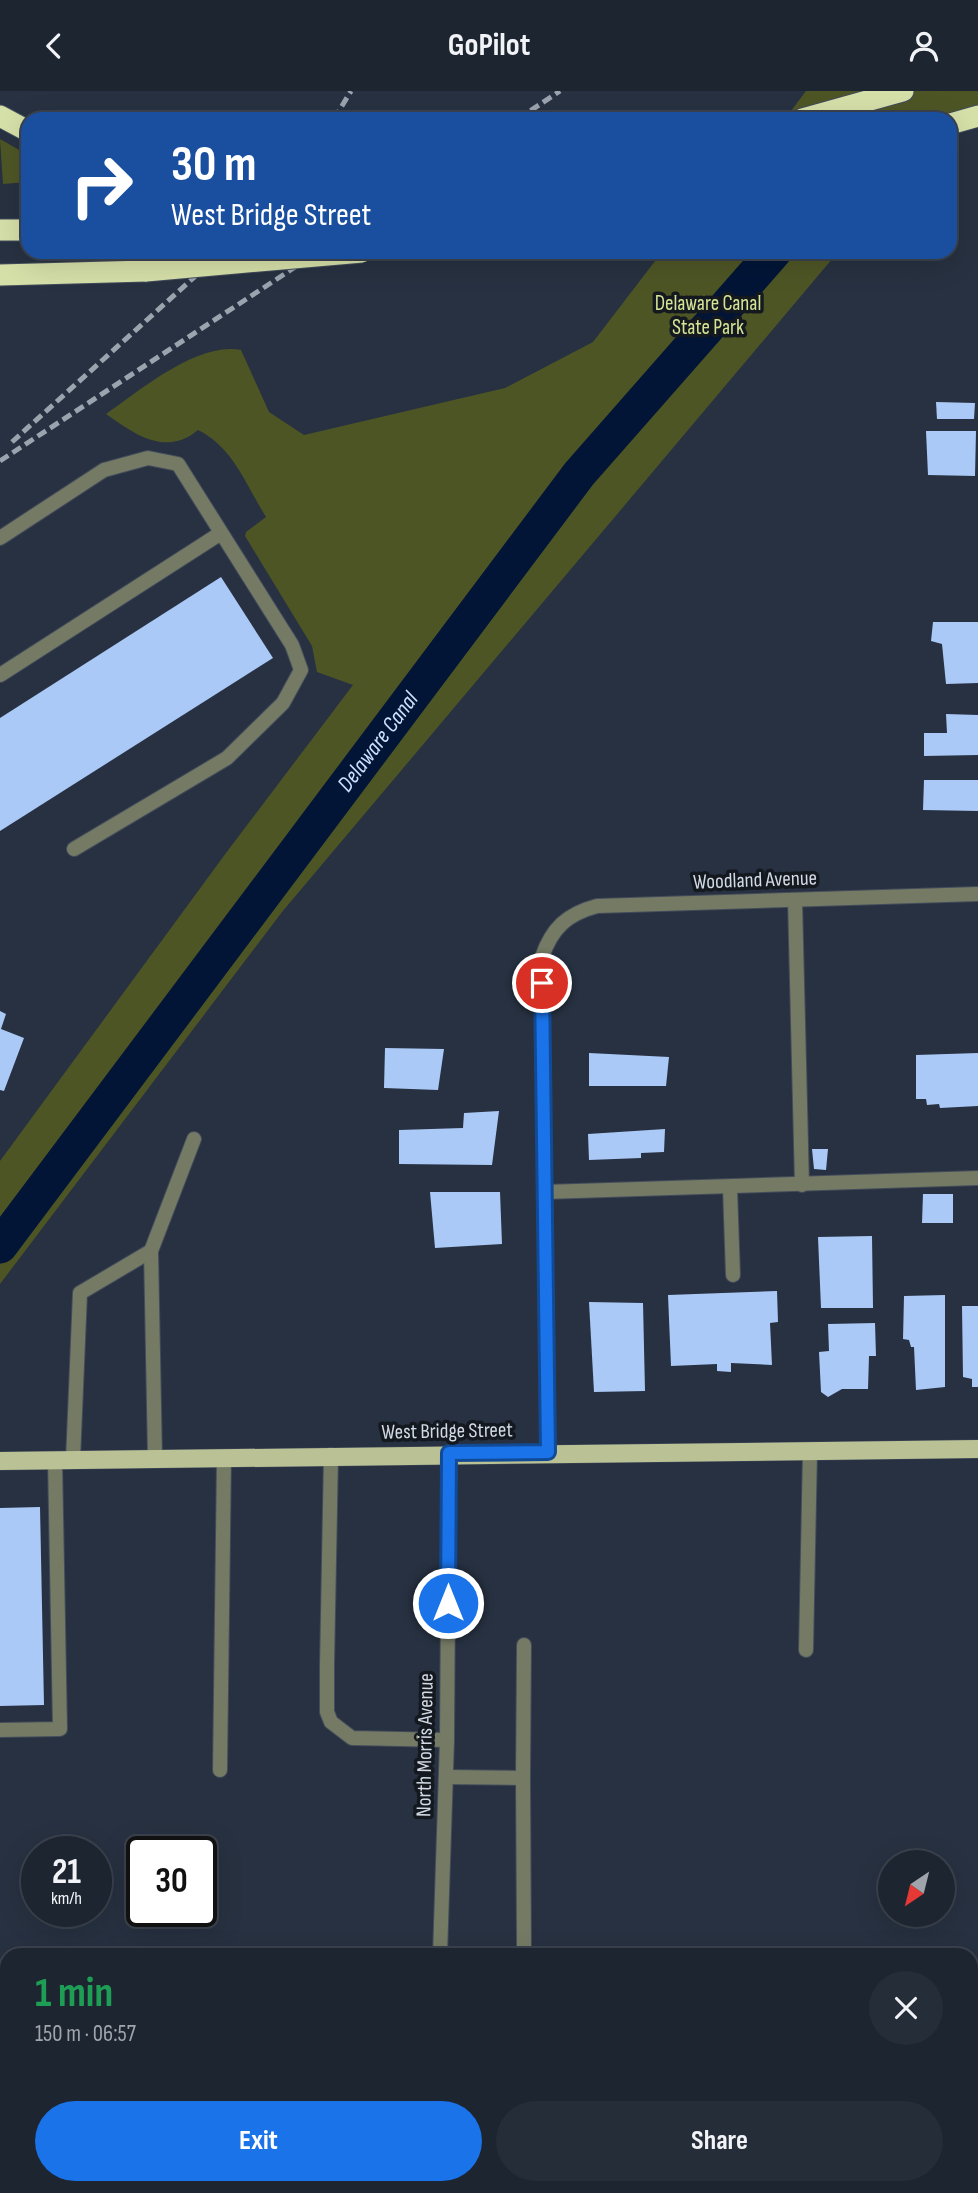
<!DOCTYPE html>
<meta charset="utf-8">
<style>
body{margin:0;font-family:"Sofia Sans Condensed",sans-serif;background:#252d39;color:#f1f3f6;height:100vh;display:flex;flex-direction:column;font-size:26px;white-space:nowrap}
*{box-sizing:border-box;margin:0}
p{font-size:23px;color:#a0a5ab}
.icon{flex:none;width:38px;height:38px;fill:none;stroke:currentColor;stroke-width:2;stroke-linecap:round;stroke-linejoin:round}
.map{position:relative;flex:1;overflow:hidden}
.panel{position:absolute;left:0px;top:1857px;width:978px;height:247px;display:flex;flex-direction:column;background:#1d2531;border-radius:21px 21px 0 0;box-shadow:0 7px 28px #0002,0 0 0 2px #3b424d}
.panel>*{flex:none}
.top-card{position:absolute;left:21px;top:21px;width:936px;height:147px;border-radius:21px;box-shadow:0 7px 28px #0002,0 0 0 2px #3b424d;background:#1a4fa0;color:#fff;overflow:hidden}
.needle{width:46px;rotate:215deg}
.tools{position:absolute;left:878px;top:1759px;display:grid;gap:14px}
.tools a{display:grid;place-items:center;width:77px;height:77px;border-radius:50%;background:#1d2531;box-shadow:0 7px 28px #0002,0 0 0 2px #3b424d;font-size:35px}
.speed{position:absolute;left:21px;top:1745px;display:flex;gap:14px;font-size:35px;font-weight:700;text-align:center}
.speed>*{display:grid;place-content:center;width:91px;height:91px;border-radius:50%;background:#1d2531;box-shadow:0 7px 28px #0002,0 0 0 2px #3b424d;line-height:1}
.speed small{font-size:18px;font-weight:400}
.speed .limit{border:4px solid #111;border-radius:10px;background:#fff;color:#111}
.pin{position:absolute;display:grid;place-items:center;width:60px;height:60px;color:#fff;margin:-30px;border:4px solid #fff;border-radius:50%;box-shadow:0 2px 7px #0007}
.me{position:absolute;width:77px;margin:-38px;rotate:0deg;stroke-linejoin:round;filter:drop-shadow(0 0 5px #0008)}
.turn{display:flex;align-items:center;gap:24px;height:147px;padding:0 35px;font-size:32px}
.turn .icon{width:91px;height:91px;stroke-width:2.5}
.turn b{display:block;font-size:49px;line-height:60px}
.round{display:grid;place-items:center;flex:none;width:74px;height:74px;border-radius:37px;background:#252d39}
.headline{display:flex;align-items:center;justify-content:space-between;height:119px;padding:0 35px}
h1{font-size:42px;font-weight:700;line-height:52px;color:#1e9e55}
.action{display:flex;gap:14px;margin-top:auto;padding:14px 35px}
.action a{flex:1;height:80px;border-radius:42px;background:#1a73e8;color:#fff;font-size:28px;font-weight:700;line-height:80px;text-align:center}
.action a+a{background:#252d39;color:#f1f3f6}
header{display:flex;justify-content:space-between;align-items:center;height:91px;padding:0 35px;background:#1d2531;font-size:32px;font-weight:700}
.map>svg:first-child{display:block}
.green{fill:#4e5525}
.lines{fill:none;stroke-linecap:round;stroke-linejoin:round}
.canal{stroke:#021537;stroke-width:35}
.building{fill:#abc9f7}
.lane-casing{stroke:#434c5b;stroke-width:16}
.street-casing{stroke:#434c5b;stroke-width:16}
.primary-casing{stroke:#434c5b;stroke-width:19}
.highway-casing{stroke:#434c5b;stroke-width:23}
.lane{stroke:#757a64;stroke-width:14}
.street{stroke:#757a64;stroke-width:14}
.primary{stroke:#bac295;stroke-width:18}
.highway{stroke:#d5dfa8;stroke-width:21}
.rail{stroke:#9ba3af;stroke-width:5;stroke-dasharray:10 5;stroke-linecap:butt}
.highway-bridge-casing{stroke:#434c5b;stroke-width:23;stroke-linecap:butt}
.highway-bridge{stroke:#d5dfa8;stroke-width:21}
.route-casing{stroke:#114b97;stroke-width:18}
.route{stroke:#1a73e8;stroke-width:12}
.labels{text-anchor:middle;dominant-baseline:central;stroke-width:7;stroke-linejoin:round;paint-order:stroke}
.park-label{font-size:21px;fill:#d6e495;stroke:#141920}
.street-label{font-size:21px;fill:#d3dae4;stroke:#141920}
.water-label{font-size:23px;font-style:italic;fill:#cfe0fb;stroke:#141920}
</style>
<header><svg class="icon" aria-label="back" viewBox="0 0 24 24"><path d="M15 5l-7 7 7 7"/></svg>GoPilot<svg class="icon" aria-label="person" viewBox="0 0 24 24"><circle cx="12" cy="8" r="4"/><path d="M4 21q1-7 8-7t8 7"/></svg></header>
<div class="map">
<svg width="978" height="2102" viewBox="0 0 978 2102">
<rect width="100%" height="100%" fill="#273141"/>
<g class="green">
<path d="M806,0H978V19L950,28H785Z"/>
<path d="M0,48L28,64V91L3,93Z"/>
<path d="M662,161H838L282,821L0,1193V1070L226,762L353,594L317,581L312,555L245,445L246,441L266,426C246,394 233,356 198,339C166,366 134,343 106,323C139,300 198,250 241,259L269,321L304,344L505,297L593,251Z"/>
<path d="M616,2096V2102H10V2097Z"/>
</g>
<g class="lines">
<path class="canal" id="s1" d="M0,1155L579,383L774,161"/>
</g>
<g class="building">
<path d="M936,311L975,312L974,328H937Z"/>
<path d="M926,340H976L975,385L928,384Z"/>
<path d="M221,486L273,567L0,740V627Z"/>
<path d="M933,531H978V592L946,593L942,553L931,550Z"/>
<path d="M946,623L978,624V664L924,665V642H947Z"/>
<path d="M924,689H978V720L923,719Z"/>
<path d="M0,920L6,923L1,938L24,947L4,1000L0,999Z"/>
<path d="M385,957L444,958L438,999L384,997Z"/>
<path d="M589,962L669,966L666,995H589Z"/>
<path d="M978,962V1015L940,1017L939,1013L927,1014L926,1008H916V964Z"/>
<path d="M499,1020L492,1074L399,1073V1039L463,1037L464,1022Z"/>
<path d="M665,1038L664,1061L641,1062V1067L589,1069L588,1043Z"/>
<path d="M812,1058H828L826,1079L814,1078Z"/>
<path d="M430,1101H500L502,1153L435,1157Z"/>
<path d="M923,1103H953V1132H922Z"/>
<path d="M872,1145L873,1217H821L818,1146Z"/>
<path d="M777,1200L778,1231L770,1232L772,1274L731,1272V1281L717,1280V1273L671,1275L668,1204Z"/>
<path d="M945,1204V1296L916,1299L914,1256H911L909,1249L903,1248L904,1205Z"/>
<path d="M589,1211L643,1212L645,1300L594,1301Z"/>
<path d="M962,1215H978V1296H972V1288L963,1286Z"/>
<path d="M875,1232L876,1265H869L868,1298H842L828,1306L821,1301L819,1261L829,1260L828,1233Z"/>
<path d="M40,1416L44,1614L0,1615V1417Z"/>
</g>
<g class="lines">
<defs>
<g id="lane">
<path d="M0,447L104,379L148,367L178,373L292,554L301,579L283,612L227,667L74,758"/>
<path d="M0,584L221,442"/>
<path d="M795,809L802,1094"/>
<path d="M730,1097L733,1184"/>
<path d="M545,1101L978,1087"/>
<path d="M331,1364L327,1575V1621L331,1631L352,1647L447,1649"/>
<path d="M155,1367L151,1160L194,1048"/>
<path d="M73,1369L80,1202L151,1160"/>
<path d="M806,1559L810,1359"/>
<path d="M0,1639L60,1638L55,1369"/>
<path d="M220,1679L224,1366"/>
<path d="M446,1686L523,1687L524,1554"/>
<path d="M523,1687L524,1856"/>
<path d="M416,2102L417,2096"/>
</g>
<g id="street">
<path d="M548,1361L542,866C552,837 567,823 597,815L978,803"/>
<path d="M440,1864L447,1649L449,1362"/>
<path d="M971,1888H978"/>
<path d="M0,1902H7"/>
<path d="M624,2096V2102"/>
</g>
<path id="primary" d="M0,1370L978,1358"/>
<g id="highway">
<path d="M0,25L28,40"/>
<path d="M802,28L903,0"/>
<path d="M950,33L978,25"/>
<path d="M0,139H28"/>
<path d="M0,184L146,180"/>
</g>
</defs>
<use href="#lane" class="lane-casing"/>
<use href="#street" class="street-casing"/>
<use href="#primary" class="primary-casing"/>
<use href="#highway" class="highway-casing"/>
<use href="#lane" class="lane"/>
<use href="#street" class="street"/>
<use href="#primary" class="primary"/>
<use href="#highway" class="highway"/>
<g class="rail">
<path d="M334,28L351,0"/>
<path d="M518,28L560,0"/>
<path d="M12,351L222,161"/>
<path d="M0,370L318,161"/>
</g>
<defs>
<path id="highway-bridge" d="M146,180L362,161"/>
</defs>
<use href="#highway-bridge" class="highway-bridge-casing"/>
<use href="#highway-bridge" class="highway-bridge"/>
</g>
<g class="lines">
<defs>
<path id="route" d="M448,1512L449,1362L548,1361L542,892"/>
</defs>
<use href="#route" class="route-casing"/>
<use href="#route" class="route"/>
</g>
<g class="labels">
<g class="park-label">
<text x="708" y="212">Delaware Canal<tspan x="708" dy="24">State Park</tspan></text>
</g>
<g class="street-label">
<text transform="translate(755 789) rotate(-2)">Woodland Avenue</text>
<text transform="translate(447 1340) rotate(-1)">West Bridge Street</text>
<text transform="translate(425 1654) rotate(-89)">North Morris Avenue</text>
</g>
<g class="water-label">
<text stroke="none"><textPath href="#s1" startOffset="630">Delaware Canal</textPath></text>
</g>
</g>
</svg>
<div class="tools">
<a><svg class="needle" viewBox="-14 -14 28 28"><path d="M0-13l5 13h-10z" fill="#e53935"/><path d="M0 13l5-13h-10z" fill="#a0a5ab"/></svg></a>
</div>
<div class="speed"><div>21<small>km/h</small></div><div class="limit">30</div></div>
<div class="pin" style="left:542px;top:892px;background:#d93025"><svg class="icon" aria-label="arrive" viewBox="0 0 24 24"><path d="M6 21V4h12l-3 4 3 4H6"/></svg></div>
<svg class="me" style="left:448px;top:1512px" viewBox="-20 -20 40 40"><circle r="17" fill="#1a73e8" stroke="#fff" stroke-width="3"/><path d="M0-11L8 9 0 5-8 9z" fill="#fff"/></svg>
<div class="top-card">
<div class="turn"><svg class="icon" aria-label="right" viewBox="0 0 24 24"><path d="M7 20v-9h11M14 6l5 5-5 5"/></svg><div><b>30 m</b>West Bridge Street</div></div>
</div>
<section class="panel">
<div class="headline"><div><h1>1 min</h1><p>150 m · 06:57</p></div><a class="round"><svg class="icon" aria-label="close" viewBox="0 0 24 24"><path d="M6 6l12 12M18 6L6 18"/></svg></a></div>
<div class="action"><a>Exit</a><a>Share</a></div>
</section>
</div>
